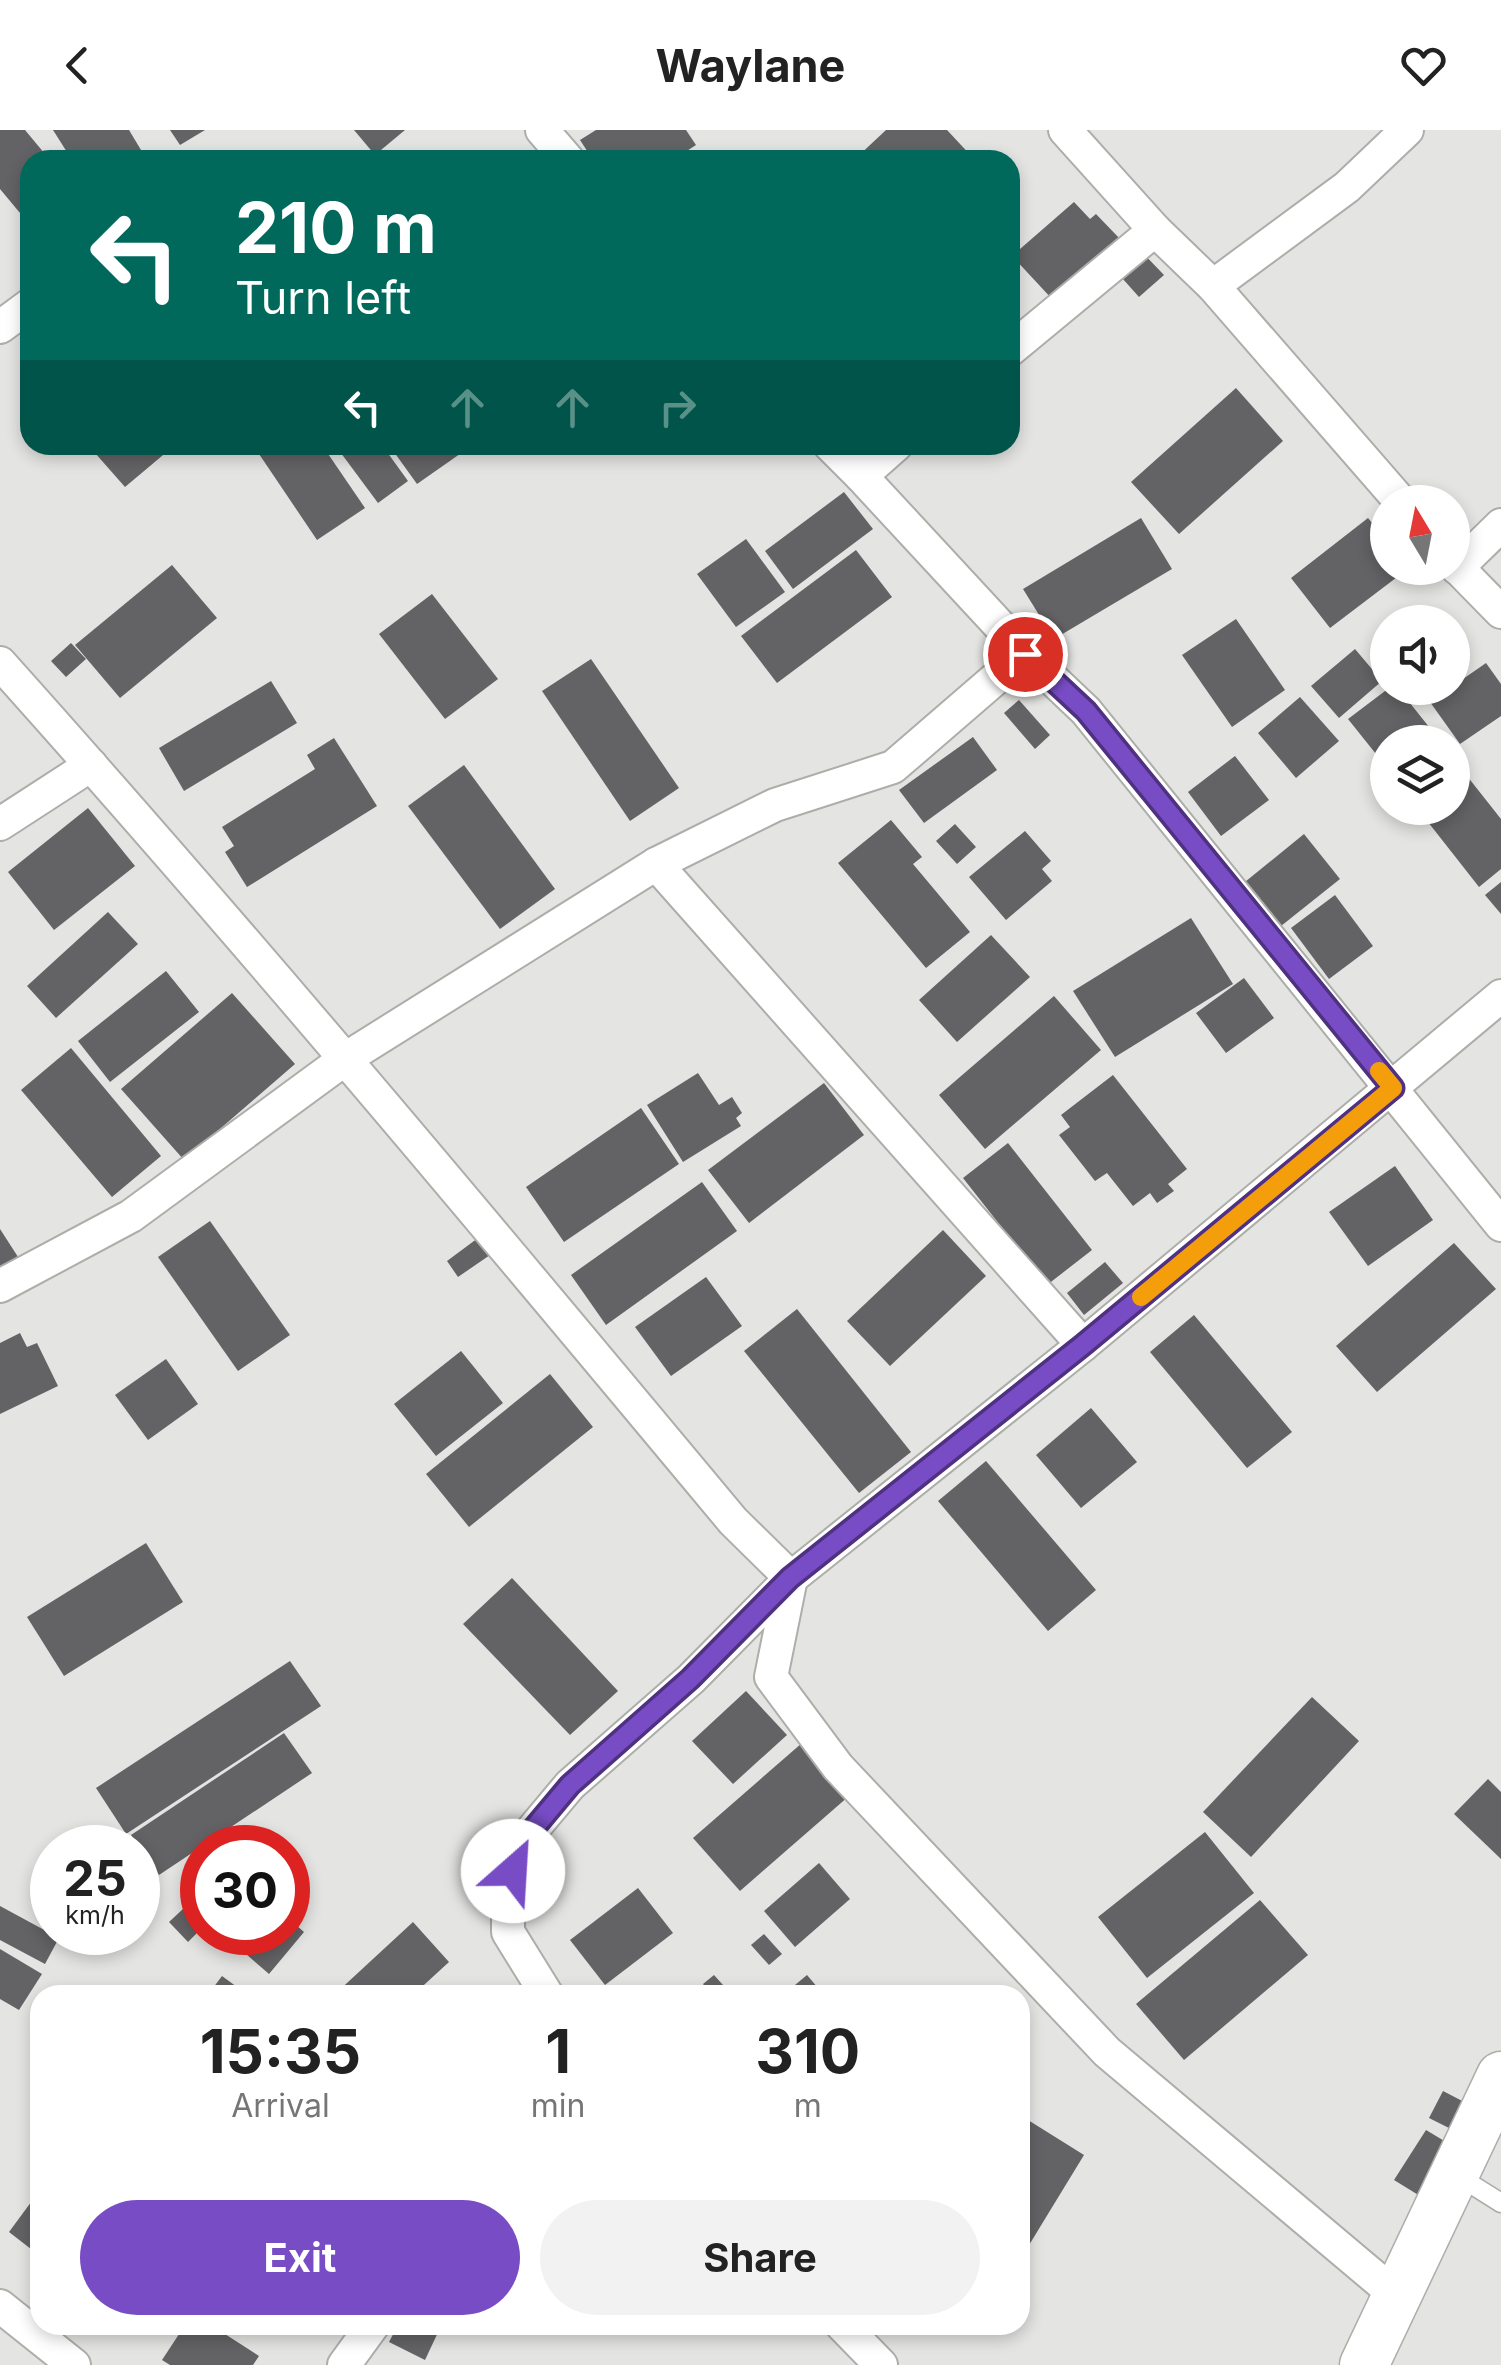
<!DOCTYPE html>
<style>
body{margin:0;font-family:Inter,sans-serif;background:#f2f2f2;color:#222;height:100vh;display:flex;flex-direction:column;font-size:38px;white-space:nowrap}
*{box-sizing:border-box;margin:0}
p{font-size:32px;color:#767676}
.icon{flex:none;width:55px;height:55px;fill:none;stroke:currentColor;stroke-width:2;stroke-linecap:round;stroke-linejoin:round}
.map{position:relative;flex:1;overflow:hidden}
.sheet{position:absolute;left:30px;top:1855px;width:1000px;height:350px;display:flex;flex-direction:column;background:#fff;border-radius:30px;box-shadow:0 5px 15px #0003}
.sheet>*{flex:none}
.banner{position:absolute;left:20px;top:20px;width:1000px;height:305px;border-radius:30px;box-shadow:0 5px 15px #0003;background:#00695c;color:#fff;overflow:hidden}
.needle{width:65px;rotate:350deg}
.controls{position:absolute;left:1370px;top:355px;display:grid;gap:20px}
.controls a{display:grid;place-items:center;width:100px;height:100px;border-radius:50%;background:#fff;box-shadow:0 5px 15px #0003;font-size:50px}
.speed{position:absolute;left:30px;top:1695px;display:flex;gap:20px;font-size:50px;font-weight:700;text-align:center}
.speed>*{display:grid;place-content:center;width:130px;height:130px;border-radius:50%;background:#fff;box-shadow:0 5px 15px #0003;line-height:1}
.speed small{font-size:25px;font-weight:400}
.speed .limit{border:15px solid #d22;background:#fff;color:#111}
.pin{position:absolute;display:grid;place-items:center;width:85px;height:85px;color:#fff;margin:-42px;border:5px solid #fff;border-radius:50%;box-shadow:0 2px 10px #0007}
.me{position:absolute;width:110px;margin:-55px;rotate:26deg;stroke-linejoin:round;filter:drop-shadow(0 0 8px #0008)}
.turn{display:flex;align-items:center;gap:35px;height:210px;padding:0 50px;font-size:45px}
.turn .icon{width:130px;height:130px;stroke-width:2.5}
.turn b{display:block;font-size:70px;line-height:85px}
.lanes{display:flex;align-items:center;height:95px;padding:0 50px;background:#0003;justify-content:center;gap:50px;direction:ltr}
.lanes .off{opacity:.35}
.eta{display:flex;justify-content:space-evenly;align-items:center;height:170px;text-align:center}
.eta b{font-size:60px;font-weight:700;line-height:70px}
.primary-button{display:flex;gap:20px;margin-top:auto;padding:20px 50px}
.primary-button a{flex:1;height:115px;border-radius:60px;background:#784cc5;color:#fff;font-size:40px;font-weight:700;line-height:115px;text-align:center}
.primary-button a+a{background:#f2f2f2;color:#222}
header{display:flex;justify-content:space-between;align-items:center;height:130px;padding:0 50px;background:#fff;font-size:45px;font-weight:700}
.map>svg:first-child{display:block}
.building{fill:#636265}
.lines{fill:none;stroke-linecap:round;stroke-linejoin:round}
.lane-casing{stroke:#adaeaa;stroke-width:21}
.street-casing{stroke:#adaeaa;stroke-width:36}
.secondary-casing{stroke:#adaeaa;stroke-width:51}
.lane{stroke:#fff;stroke-width:18}
.street{stroke:#fff;stroke-width:32}
.secondary{stroke:#fff;stroke-width:48}
.route-casing{stroke:#4e3180;stroke-width:25}
.route{stroke:#784cc5;stroke-width:18}
.slow{stroke:#f59e0b;stroke-width:18}
</style>
<header><svg class="icon" aria-label="back" viewBox="0 0 24 24"><path d="M15 5l-7 7 7 7"/></svg>Waylane<svg class="icon" aria-label="heart" viewBox="0 0 24 24"><path d="M12 20l-8-8c-3-5 5-10 8-4 3-6 11-1 8 4z"/></svg></header>
<div class="map">
<svg width="1501" height="2235" viewBox="0 0 1501 2235">
<rect width="100%" height="100%" fill="#e4e5e2"/>
<g class="building">
<path d="M0,0H25L50,30H30V95L0,59Z"/>
<path d="M53,0H129L147,30H72Z"/>
<path d="M170,0H205L180,15Z"/>
<path d="M354,0H405L375,25Z"/>
<path d="M596,0H686L696,15L673,30H593L580,10Z"/>
<path d="M886,0H947L975,30H854Z"/>
<path d="M1074,72L1090,89L1096,84L1121,110L1053,170L1012,126Z"/>
<path d="M1138,118L1164,145L1139,167L1114,139Z"/>
<path d="M1236,258L1283,311L1179,404L1131,352Z"/>
<path d="M88,315H175L125,357Z"/>
<path d="M253,315H322L365,378L317,410Z"/>
<path d="M335,315H382L408,351L378,373Z"/>
<path d="M389,315H464L467,319L417,354Z"/>
<path d="M844,362L873,399L793,459L765,421Z"/>
<path d="M1141,388L1172,439L1054,509L1023,459Z"/>
<path d="M1368,388L1388,412V438H1409L1330,498L1291,448Z"/>
<path d="M746,409L785,462L736,497L697,444Z"/>
<path d="M856,420L892,467L777,553L741,506Z"/>
<path d="M172,435L217,488L120,568L75,515Z"/>
<path d="M432,464L498,549L445,589L379,504Z"/>
<path d="M1236,489L1285,560L1232,597L1182,525Z"/>
<path d="M71,513L86,529L66,547L51,531Z"/>
<path d="M1355,519L1382,551L1339,588L1311,556Z"/>
<path d="M591,529L679,658L630,691L542,561Z"/>
<path d="M1486,533L1501,554V586L1460,614L1430,572Z"/>
<path d="M271,551L297,593L184,661L159,618Z"/>
<path d="M1389,558H1398L1441,612H1388V639L1348,589Z"/>
<path d="M1300,567L1339,611L1296,648L1258,603Z"/>
<path d="M1019,570L1050,605L1035,619L1004,583Z"/>
<path d="M973,607L997,640L924,693L899,660Z"/>
<path d="M334,608L377,676L247,757L225,722L234,716L222,697L315,639L307,625Z"/>
<path d="M1235,626L1269,670L1221,706L1188,662Z"/>
<path d="M1452,627L1501,689V739L1479,757L1417,678H1452Z"/>
<path d="M464,635L555,759L500,799L408,676Z"/>
<path d="M88,678L135,736L54,800L8,742Z"/>
<path d="M891,690L922,727L913,734L970,802L926,838L838,733Z"/>
<path d="M955,694L976,717L957,734L936,711Z"/>
<path d="M1025,701L1051,731L1042,739L1052,751L1006,790L969,747Z"/>
<path d="M1304,704L1340,749L1276,800L1240,756Z"/>
<path d="M1501,752V784L1485,765Z"/>
<path d="M1335,765L1373,816L1329,849L1291,798Z"/>
<path d="M108,782L138,814L56,888L27,856Z"/>
<path d="M1191,788L1233,854L1115,927L1073,861Z"/>
<path d="M991,805L1030,847L957,912L919,870Z"/>
<path d="M166,841L199,882L110,952L78,911Z"/>
<path d="M1244,848L1274,888L1226,923L1196,883Z"/>
<path d="M232,863L295,934L184,1030L121,959Z"/>
<path d="M1054,866L1101,920L985,1019L939,965Z"/>
<path d="M71,918L161,1026L112,1067L21,960Z"/>
<path d="M698,943L719,975L732,967L742,983L736,988L741,996L683,1032L647,975Z"/>
<path d="M1113,945L1187,1039L1168,1054L1174,1061L1157,1073L1150,1063L1133,1076L1107,1043L1095,1051L1059,1005L1070,997L1061,985Z"/>
<path d="M824,953L864,1005L749,1093L708,1040Z"/>
<path d="M641,978L679,1034L564,1112L526,1057Z"/>
<path d="M1008,1013L1092,1120L1047,1155L963,1048Z"/>
<path d="M1395,1036L1433,1090L1368,1136L1329,1082Z"/>
<path d="M702,1052L737,1101L606,1195L571,1145Z"/>
<path d="M210,1091L290,1205L238,1241L158,1127Z"/>
<path d="M0,1099L20,1130L0,1144Z"/>
<path d="M943,1100L986,1146L890,1236L847,1191Z"/>
<path d="M478,1108L490,1125L458,1147L447,1131Z"/>
<path d="M1454,1113L1496,1159L1377,1262L1336,1216Z"/>
<path d="M1105,1132L1123,1153L1084,1185L1067,1163Z"/>
<path d="M706,1147L742,1196L671,1246L635,1197Z"/>
<path d="M797,1179L911,1322L859,1363L744,1221Z"/>
<path d="M1194,1185L1292,1302L1247,1338L1150,1222Z"/>
<path d="M20,1203L27,1217L37,1213L58,1256L0,1284V1213Z"/>
<path d="M461,1221L503,1273L436,1326L394,1274Z"/>
<path d="M166,1229L198,1274L148,1310L115,1265Z"/>
<path d="M550,1244L593,1297L469,1397L426,1344Z"/>
<path d="M1091,1278L1137,1332L1081,1378L1036,1325Z"/>
<path d="M986,1331L1096,1460L1048,1501L938,1371Z"/>
<path d="M146,1413L183,1472L64,1546L27,1487Z"/>
<path d="M512,1448L618,1561L570,1605L463,1494Z"/>
<path d="M290,1531L321,1576L126,1704L96,1658Z"/>
<path d="M746,1561L787,1605L733,1654L692,1611Z"/>
<path d="M1312,1567L1359,1611L1251,1727L1203,1682Z"/>
<path d="M284,1603L312,1643L159,1745L131,1705Z"/>
<path d="M802,1613L849,1666L740,1761L693,1708Z"/>
<path d="M1488,1649L1501,1662V1729L1454,1684Z"/>
<path d="M1205,1702L1254,1763L1147,1848L1098,1787Z"/>
<path d="M819,1733L850,1769L795,1817L764,1781Z"/>
<path d="M638,1758L673,1803L605,1855L570,1810Z"/>
<path d="M198,1765L202,1769V1798L188,1812L169,1792Z"/>
<path d="M1260,1770L1308,1825L1184,1930L1136,1874Z"/>
<path d="M0,1776L59,1808L45,1834L0,1810Z"/>
<path d="M288,1788L304,1802L269,1844L221,1802H288Z"/>
<path d="M413,1792L449,1832L413,1865H334Z"/>
<path d="M764,1804L782,1824L769,1835L751,1815Z"/>
<path d="M0,1819L42,1844L19,1880L0,1869Z"/>
<path d="M714,1845L732,1865H712L703,1854Z"/>
<path d="M807,1845L824,1865H783Z"/>
<path d="M222,1846L248,1865H198L204,1857L210,1862Z"/>
<path d="M1443,1961L1470,1975L1455,2001L1429,1988Z"/>
<path d="M1020,1985L1084,2025L1026,2120L1020,2117Z"/>
<path d="M1426,2000L1451,2015L1420,2066L1394,2050Z"/>
<path d="M40,2060V2126L9,2102Z"/>
<path d="M185,2195H211L259,2226L253,2235H170L162,2230Z"/>
<path d="M398,2195H435L440,2198L425,2230L389,2212Z"/>
</g>
<g class="lines">
<defs>
<path id="lane" d="M1455,2044L1501,2073"/>
<g id="street">
<path d="M542,0L568,30"/>
<path d="M1065,0L1155,100L1213,156L1401,372"/>
<path d="M1213,156L1347,57L1407,0"/>
<path d="M0,197L30,175"/>
<path d="M1010,220L1155,100"/>
<path d="M830,315L861,346"/>
<path d="M896,315L861,346L1025,523"/>
<path d="M1452,432L1501,482"/>
<path d="M1457,438L1501,395"/>
<path d="M0,533C251,813 492,1102 733,1391L791,1448L771,1547L838,1637L1107,1922L1397,2166"/>
<path d="M0,694L91,635"/>
<path d="M656,734L1083,1215"/>
<path d="M0,1156L131,1086L345,929L656,734L775,675L893,637L1025,523L1086,581L1501,1095"/>
<path d="M547,1865L508,1802V1765L518,1717L570,1655L691,1549L791,1448L1083,1215L1501,866"/>
<path d="M0,2176L74,2235"/>
<path d="M842,2195L881,2235"/>
<path d="M344,2235L373,2195"/>
</g>
<path id="secondary" d="M1364,2235L1501,1946"/>
</defs>
<use href="#lane" class="lane-casing"/>
<use href="#street" class="street-casing"/>
<use href="#secondary" class="secondary-casing"/>
<use href="#lane" class="lane"/>
<use href="#street" class="street"/>
<use href="#secondary" class="secondary"/>
</g>
<g class="lines">
<defs>
<path id="route" d="M513,1741L518,1717L570,1655L690,1549L790,1448L1083,1215L1393,958L1086,581L1025,524"/>
</defs>
<use href="#route" class="route-casing"/>
<use href="#route" class="route"/>
<path class="slow" d="M1141,1167L1393,958L1379,941"/>
</g>
</svg>
<div class="controls">
<a><svg class="needle" viewBox="-14 -14 28 28"><path d="M0-13l5 13h-10z" fill="#e53935"/><path d="M0 13l5-13h-10z" fill="#767676"/></svg></a>
<a><svg class="icon" aria-label="sound" viewBox="0 0 24 24"><path d="M4 9h4l5-4v14l-5-4H4zM17 9q2 3 0 6"/></svg></a>
<a><svg class="icon" aria-label="layers" viewBox="0 0 24 24"><path d="M12 4l9 5-9 5-9-5zM3 14l9 5 9-5"/></svg></a>
</div>
<div class="speed"><div>25<small>km/h</small></div><div class="limit">30</div></div>
<div class="pin" style="left:1025px;top:524px;background:#d93025"><svg class="icon" aria-label="arrive" viewBox="0 0 24 24"><path d="M6 21V4h12l-3 4 3 4H6"/></svg></div>
<svg class="me" style="left:513px;top:1741px" viewBox="-20 -20 40 40"><circle r="19" fill="#fff"/><path d="M0-13L10 11 0 6-10 11z" fill="#784cc5"/></svg>
<div class="banner">
<div class="turn"><svg class="icon" aria-label="left" viewBox="0 0 24 24"><path d="M17 20v-9H6M10 6l-5 5 5 5"/></svg><div><b>210 m</b>Turn left</div></div>
<div class="lanes"><svg class="icon" aria-label="left" viewBox="0 0 24 24"><path d="M17 20v-9H6M10 6l-5 5 5 5"/></svg><svg class="icon off" aria-label="ahead" viewBox="0 0 24 24"><path d="M12 20V5M6 11l6-6 6 6"/></svg><svg class="icon off" aria-label="ahead" viewBox="0 0 24 24"><path d="M12 20V5M6 11l6-6 6 6"/></svg><svg class="icon off" aria-label="right" viewBox="0 0 24 24"><path d="M7 20v-9h11M14 6l5 5-5 5"/></svg></div>
</div>
<section class="sheet">
<div class="eta">
<div><b>15:35</b><p>Arrival</p></div>
<div><b>1</b><p>min</p></div>
<div><b>310</b><p>m</p></div>
</div>
<div class="primary-button"><a>Exit</a><a>Share</a></div>
</section>
</div>
